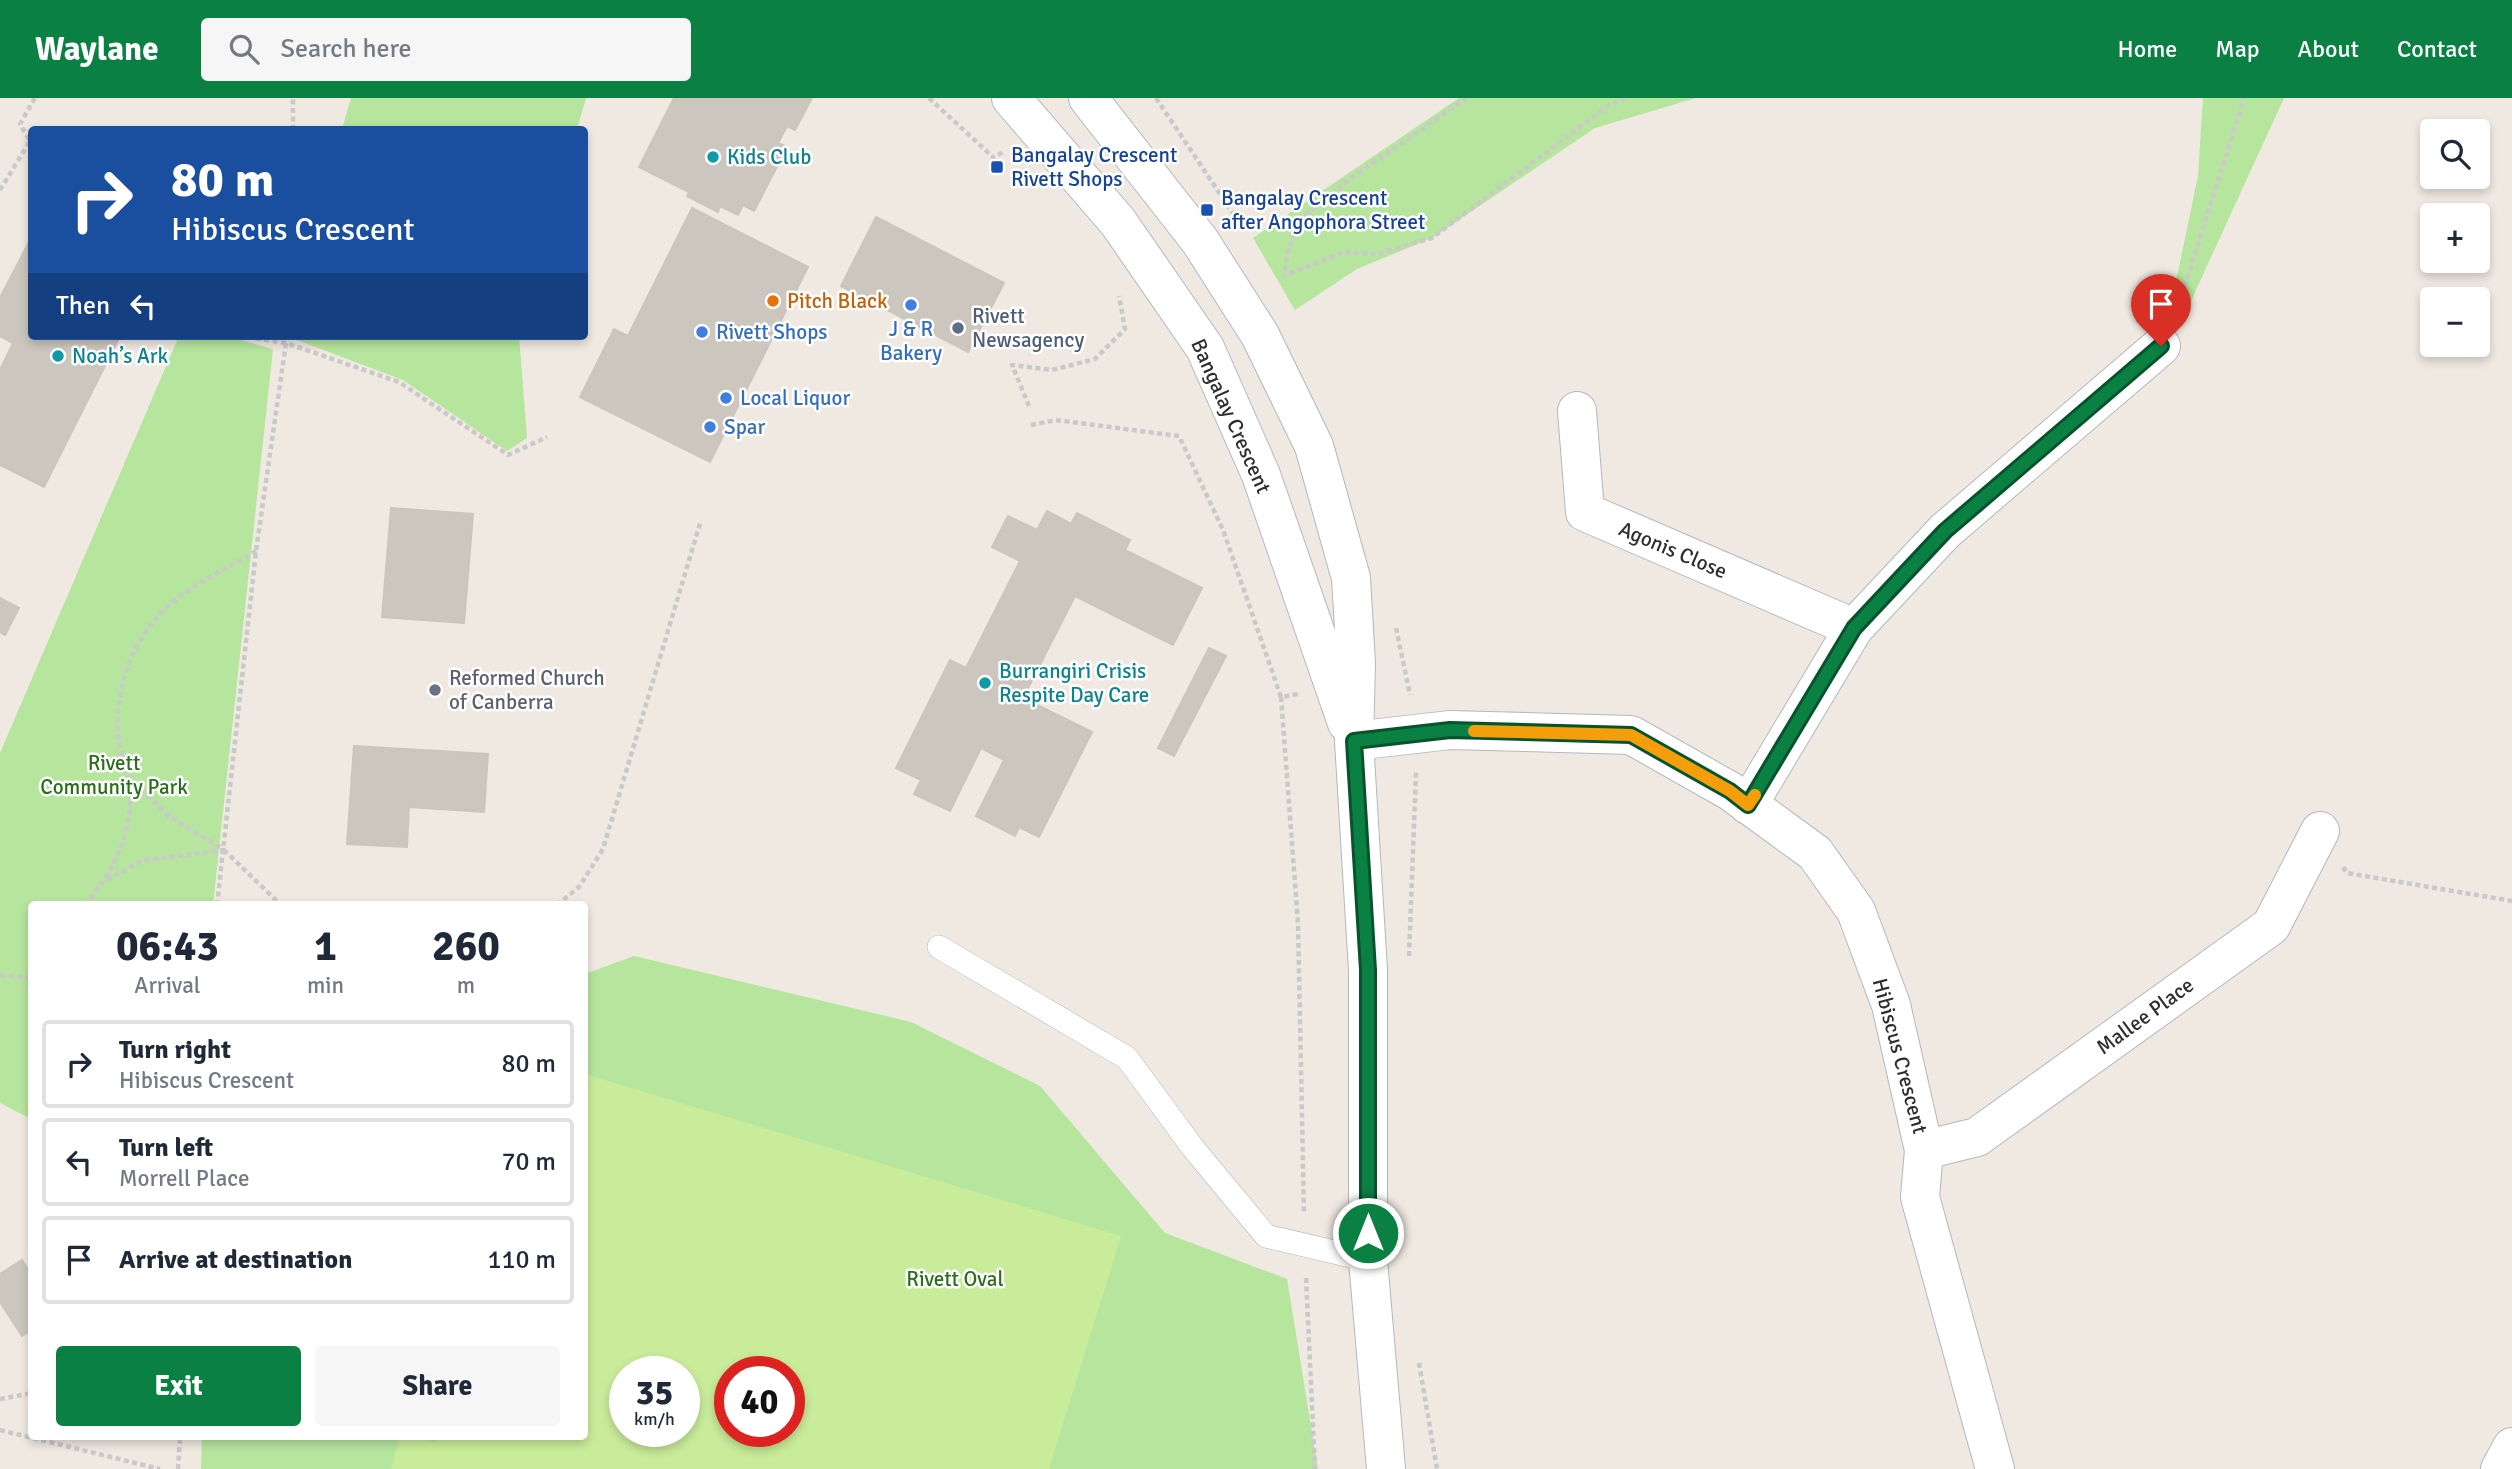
<!DOCTYPE html>
<meta charset="utf-8">
<style>
body{margin:0;font-family:Signika,sans-serif;background:#f6f6f7;color:#1f2937;height:100vh;display:flex;flex-direction:column;font-size:26px;white-space:nowrap}
*{box-sizing:border-box;margin:0}
p{font-size:23px;color:#747a83}
.icon{flex:none;width:38px;height:38px;fill:none;stroke:currentColor;stroke-width:2;stroke-linecap:round;stroke-linejoin:round}
.map{position:relative;flex:1;overflow:hidden}
.panel{position:absolute;left:28px;top:803px;width:560px;height:539px;display:flex;flex-direction:column;background:#fff;border-radius:7px;box-shadow:0 4px 10px #0003}
.panel>*{flex:none}
.top-card{position:absolute;left:28px;top:28px;width:560px;height:214px;border-radius:7px;box-shadow:0 4px 10px #0003;background:#1a4fa0;color:#fff;overflow:hidden}
.tools{position:absolute;left:2420px;top:21px;display:grid;gap:14px}
.tools a{display:grid;place-items:center;width:70px;height:70px;border-radius:7px;background:#fff;box-shadow:0 4px 10px #0003;font-size:35px}
.speed{position:absolute;left:609px;top:1258px;display:flex;gap:14px;font-size:35px;font-weight:700;text-align:center}
.speed>*{display:grid;place-content:center;width:91px;height:91px;border-radius:50%;background:#fff;box-shadow:0 4px 10px #0003;line-height:1}
.speed small{font-size:18px;font-weight:400}
.speed .limit{border:10px solid #d22;background:#fff;color:#111}
.pin{position:absolute;display:grid;place-items:center;width:60px;height:60px;color:#fff;margin:-72px -30px;border-radius:50% 50% 50% 0;rotate:-45deg;box-shadow:0 0 7px #0007}
.pin .icon{rotate:45deg}
.me{position:absolute;width:77px;margin:-38px;rotate:0deg;stroke-linejoin:round;filter:drop-shadow(0 0 5px #0008)}
.turn{display:flex;align-items:center;gap:24px;height:147px;padding:0 28px;font-size:32px}
.turn .icon{width:91px;height:91px;stroke-width:2.5}
.turn b{display:block;font-size:49px;line-height:60px}
.then{display:flex;align-items:center;height:66px;padding:0 28px;background:#0003;gap:14px;font-size:26px}
.eta{display:flex;justify-content:space-evenly;align-items:center;height:119px;text-align:center}
.eta b{font-size:42px;font-weight:700;line-height:49px}
.cta{display:flex;gap:14px;margin-top:auto;padding:14px 28px}
.cta a{flex:1;height:80px;border-radius:7px;background:#0b8043;color:#fff;font-size:28px;font-weight:700;line-height:80px;text-align:center}
.cta a+a{background:#f6f6f7;color:#1f2937}
ul{padding:0;list-style:none}
li{display:flex;align-items:center;gap:21px;height:88px;margin:0 14px 10px;padding:0 14px;border:4px solid #e0e1e3;border-radius:7px}
li div{flex:1}
li b{display:block;font-size:26px}
li em{font-style:normal}
header{display:flex;align-items:center;gap:42px;box-sizing:border-box;height:98px;padding:0 35px;background:#0b8043;color:#fff}
header strong{font-size:33px}
nav{display:flex;gap:38px;margin-inline-start:auto;font-size:24px}
.search{width:490px;height:63px;background:#f6f6f7;display:flex;align-items:center;gap:18px;box-sizing:border-box;padding:0 24px;border-radius:7px;color:#747a83;font-size:26px}
.map>svg:first-child{display:block}
.green{fill:#b6e59e;fill-rule:evenodd}
.pitch{fill:#c9ec9a;fill-rule:evenodd}
.building{fill:#cbc7bf;stroke:#cbc5ba;stroke-width:2}
.lines{fill:none;stroke-linecap:round;stroke-linejoin:round}
.lane-casing{stroke:#b4b7c1;stroke-width:24}
.street-casing{stroke:#b4b7c1;stroke-width:40}
.secondary-casing{stroke:#b4b7c1;stroke-width:40}
.path{stroke:#c9c9c9;stroke-width:4.5;stroke-dasharray:5 3.5;stroke-linecap:butt}
.lane{stroke:#fff;stroke-width:23}
.street{stroke:#fff;stroke-width:38}
.secondary{stroke:#fff;stroke-width:38}
.route-casing{stroke:#07532c;stroke-width:18}
.route{stroke:#0b8043;stroke-width:12}
.slow{stroke:#f59e0b;stroke-width:12}
.culture-dot{fill:#0f9aa8;stroke:#fff;stroke-width:2.5}
.transit-dot{fill:#1a4fb4;stroke:#fff;stroke-width:2.5}
.food-dot{fill:#e8710a;stroke:#fff;stroke-width:2.5}
.shop-dot{fill:#3f7fe0;stroke:#fff;stroke-width:2.5}
.service-dot{fill:#5c6f8a;stroke:#fff;stroke-width:2.5}
.worship-dot{fill:#6b7280;stroke:#fff;stroke-width:2.5}
.labels{text-anchor:middle;dominant-baseline:central;stroke-width:5;stroke-linejoin:round;paint-order:stroke}
.transit-label{font-size:21px;fill:#164399;stroke:#fff;text-anchor:start}
.culture-label{font-size:21px;fill:#0d838f;stroke:#fff;text-anchor:start}
.food-label{font-size:21px;fill:#c56008;stroke:#fff;text-anchor:start}
.service-label{font-size:21px;fill:#4e5e75;stroke:#fff;text-anchor:start}
.shop-label{font-size:21px;fill:#366cbe;stroke:#fff;text-anchor:start}
.street-label{font-size:21px;fill:#2e2e2e;stroke:#fff}
.worship-label{font-size:21px;fill:#5b616d;stroke:#fff;text-anchor:start}
.park-label{font-size:21px;fill:#2c6e1b;stroke:#fff}
</style>
<header>
<strong>Waylane</strong>
<div class="search"><svg class="icon" aria-label="search" viewBox="0 0 24 24"><circle cx="10" cy="10" r="6"/><path d="M15 15l6 6"/></svg>Search here</div>
<nav><a>Home</a><a>Map</a><a>About</a><a>Contact</a></nav>
</header>
<div class="map">
<svg width="2512" height="1371" viewBox="0 0 2512 1371">
<rect width="100%" height="100%" fill="#efe9e1"/>
<g class="green">
<path d="M351,0H586L577,31H342Z"/>
<path d="M1459,0H1696L1595,30L1432,140L1357,171L1295,212L1253,140Z"/>
<path d="M2203,0H2284L2190,205L2173,198L2198,78Z"/>
<path d="M179,238H227L273,251L213,807H32L31,1021L0,1005V655Z"/>
<path d="M286,238H519L527,340L507,353L403,282Z"/>
<path d="M634,858L911,924L1040,988L1165,1135L1287,1181L1318,1371H201L202,1339H584L585,876ZM625,1274H684V1334H625ZM730,1274H789V1334H730Z"/>
</g>
<path class="pitch" d="M585,976L1121,1138L1049,1371H391L400,1339H414L435,1345L436,1339H584ZM625,1274H684V1334H625ZM730,1274H789V1334H730Z"/>
<g class="building">
<path d="M674,0H812L795,32L787,28L778,45L787,49L754,113L743,107L738,117L720,108L718,114L687,98L689,94L639,69Z"/>
<path d="M692,110L808,169L710,364L580,299L614,231L628,238Z"/>
<path d="M876,119L1004,185L968,254L841,188Z"/>
<path d="M32,138V238H120L44,389L0,367V272L13,245L0,238V200Z"/>
<path d="M391,410L473,416L464,525L382,519Z"/>
<path d="M1047,413L1071,426L1077,415L1130,442L1125,452L1202,490L1173,547L1075,498L1023,600L1092,634L1039,739L1019,729L1015,738L976,718L1004,662L981,650L950,713L914,696L921,682L896,670L950,562L966,570L1020,463L992,449L1008,418L1037,432Z"/>
<path d="M0,500L19,510L5,537L0,534Z"/>
<path d="M1209,550L1226,558L1174,658L1158,650Z"/>
<path d="M354,648L488,656L484,714L409,709L407,749L347,746Z"/>
<path d="M22,1162L32,1178V1232L22,1238L0,1204V1176Z"/>
</g>
<g class="lines">
<defs>
<path id="lane" d="M939,849L1127,960L1193,1050L1266,1138L1368,1162"/>
<g id="street">
<path d="M1577,313L1585,414L1854,530"/>
<path d="M1354,643L1450,632L1631,637L1730,693L1815,755L1856,813L1891,907L1924,1052L1920,1099L1995,1371"/>
<path d="M1748,707L1854,530L1945,433L2161,248"/>
<path d="M1924,1052L1977,1039L2271,828L2320,733"/>
<path d="M2500,1371L2512,1349"/>
</g>
<g id="secondary">
<path d="M1011,0L1118,124L1205,250L1261,377L1347,625"/>
<path d="M1088,0L1200,143L1260,237L1314,348L1351,480L1356,566L1354,643L1368,872V1162L1386,1371"/>
</g>
</defs>
<use href="#lane" class="lane-casing"/>
<use href="#street" class="street-casing"/>
<use href="#secondary" class="secondary-casing"/>
<g class="path">
<path d="M929,0L994,60L1004,53"/>
<path d="M1156,0L1234,117"/>
<path d="M1467,0L1350,81L1301,121L1289,148L1284,178L1344,154L1377,156L1432,140L1609,7L1626,0"/>
<path d="M293,32V0"/>
<path d="M0,92L30,43L20,26L35,0"/>
<path d="M2177,213L2244,0"/>
<path d="M239,238L286,245L399,284L508,357L547,339"/>
<path d="M1029,308L1012,267L1052,272L1095,261L1125,231L1119,198"/>
<path d="M1031,327L1056,322L1179,338L1223,432L1281,599L1298,596"/>
<path d="M1396,530L1410,597"/>
<path d="M1281,599L1298,825L1304,1115"/>
<path d="M224,752L281,807"/>
<path d="M2343,769L2347,775L2512,803"/>
<path d="M107,782L141,763L224,752L169,718L129,680"/>
<path d="M85,807C110,776 127,747 130,706C132,683 121,661 118,638C114,595 131,545 161,515C187,488 225,472 256,453"/>
<path d="M217,807L256,453L287,238"/>
<path d="M557,807L579,789L603,751L701,422"/>
<path d="M1409,858L1416,674"/>
<path d="M0,877L32,880"/>
<path d="M1306,1180L1315,1371"/>
<path d="M1419,1265L1437,1371"/>
<path d="M0,1301L32,1295"/>
<path d="M0,1332L160,1371"/>
<path d="M178,1371L180,1339"/>
</g>
<use href="#lane" class="lane"/>
<use href="#street" class="street"/>
<use href="#secondary" class="secondary"/>
</g>
<g class="lines">
<defs>
<path id="route" d="M1368,1135V872L1354,643L1450,632L1631,637L1730,693L1748,707L1854,530L1945,433L2161,248"/>
</defs>
<use href="#route" class="route-casing"/>
<use href="#route" class="route"/>
<path class="slow" d="M1474,633L1631,637L1730,693L1748,707L1755,697"/>
</g>
<g class="culture-dot">
<circle cx="713" cy="59" r="7"/>
<circle cx="58" cy="258" r="7"/>
<circle cx="985" cy="585" r="7"/>
</g>
<g class="transit-dot">
<rect x="990" y="62" width="14" height="14" rx="3.5"/>
<rect x="1200" y="105" width="14" height="14" rx="3.5"/>
</g>
<circle class="food-dot" cx="773" cy="203" r="7"/>
<g class="shop-dot">
<circle cx="911" cy="207" r="7"/>
<circle cx="702" cy="234" r="7"/>
<circle cx="726" cy="300" r="7"/>
<circle cx="710" cy="329" r="7"/>
</g>
<circle class="service-dot" cx="958" cy="230" r="7"/>
<circle class="worship-dot" cx="435" cy="592" r="7"/>
<g class="labels">
<g class="transit-label">
<text x="1011" y="57">Bangalay Crescent<tspan x="1011" dy="24">Rivett Shops</tspan></text>
<text x="1221" y="100">Bangalay Crescent<tspan x="1221" dy="24">after Angophora Street</tspan></text>
</g>
<g class="culture-label">
<text x="727" y="59">Kids Club</text>
<text x="72" y="258">Noah’s Ark</text>
<text x="999" y="573">Burrangiri Crisis<tspan x="999" dy="24">Respite Day Care</tspan></text>
</g>
<g class="food-label">
<text x="787" y="203">Pitch Black</text>
</g>
<g class="service-label">
<text x="972" y="218">Rivett<tspan x="972" dy="24">Newsagency</tspan></text>
</g>
<g class="shop-label">
<text x="911" y="231" text-anchor="middle">J &amp; R<tspan x="911" dy="24">Bakery</tspan></text>
<text x="716" y="234">Rivett Shops</text>
<text x="740" y="300">Local Liquor</text>
<text x="724" y="329">Spar</text>
</g>
<g class="street-label">
<text transform="translate(1231 318) rotate(66)">Bangalay Crescent</text>
<text transform="translate(1673 452) rotate(23)">Agonis Close</text>
<text transform="translate(2145 918) rotate(-36)">Mallee Place</text>
<text transform="translate(1900 958) rotate(75)">Hibiscus Crescent</text>
</g>
<g class="worship-label">
<text x="449" y="580">Reformed Church<tspan x="449" dy="24">of Canberra</tspan></text>
</g>
<g class="park-label">
<text x="114" y="665">Rivett<tspan x="114" dy="24">Community Park</tspan></text>
<text x="955" y="1181">Rivett Oval</text>
</g>
</g>
</svg>
<div class="tools">
<a><svg class="icon" aria-label="search" viewBox="0 0 24 24"><circle cx="10" cy="10" r="6"/><path d="M15 15l6 6"/></svg></a>
<a>+</a>
<a>−</a>
</div>
<div class="speed"><div>35<small>km/h</small></div><div class="limit">40</div></div>
<div class="pin" style="left:2161px;top:248px;background:#d93025"><svg class="icon" aria-label="arrive" viewBox="0 0 24 24"><path d="M6 21V4h12l-3 4 3 4H6"/></svg></div>
<svg class="me" style="left:1368px;top:1135px" viewBox="-20 -20 40 40"><circle r="17" fill="#0b8043" stroke="#fff" stroke-width="3"/><path d="M0-11L8 9 0 5-8 9z" fill="#fff"/></svg>
<div class="top-card">
<div class="turn"><svg class="icon" aria-label="right" viewBox="0 0 24 24"><path d="M7 20v-9h11M14 6l5 5-5 5"/></svg><div><b>80 m</b>Hibiscus Crescent</div></div>
<div class="then">Then<svg class="icon" aria-label="left" viewBox="0 0 24 24"><path d="M17 20v-9H6M10 6l-5 5 5 5"/></svg></div>
</div>
<section class="panel">
<div class="eta">
<div><b>06:43</b><p>Arrival</p></div>
<div><b>1</b><p>min</p></div>
<div><b>260</b><p>m</p></div>
</div>
<ul>
<li><svg class="icon" aria-label="right" viewBox="0 0 24 24"><path d="M7 20v-9h11M14 6l5 5-5 5"/></svg><div><b>Turn right</b><p>Hibiscus Crescent</p></div><em>80 m</em></li>
<li><svg class="icon" aria-label="left" viewBox="0 0 24 24"><path d="M17 20v-9H6M10 6l-5 5 5 5"/></svg><div><b>Turn left</b><p>Morrell Place</p></div><em>70 m</em></li>
<li><svg class="icon" aria-label="arrive" viewBox="0 0 24 24"><path d="M6 21V4h12l-3 4 3 4H6"/></svg><div><b>Arrive at destination</b></div><em>110 m</em></li>
</ul>
<div class="cta"><a>Exit</a><a>Share</a></div>
</section>
</div>
